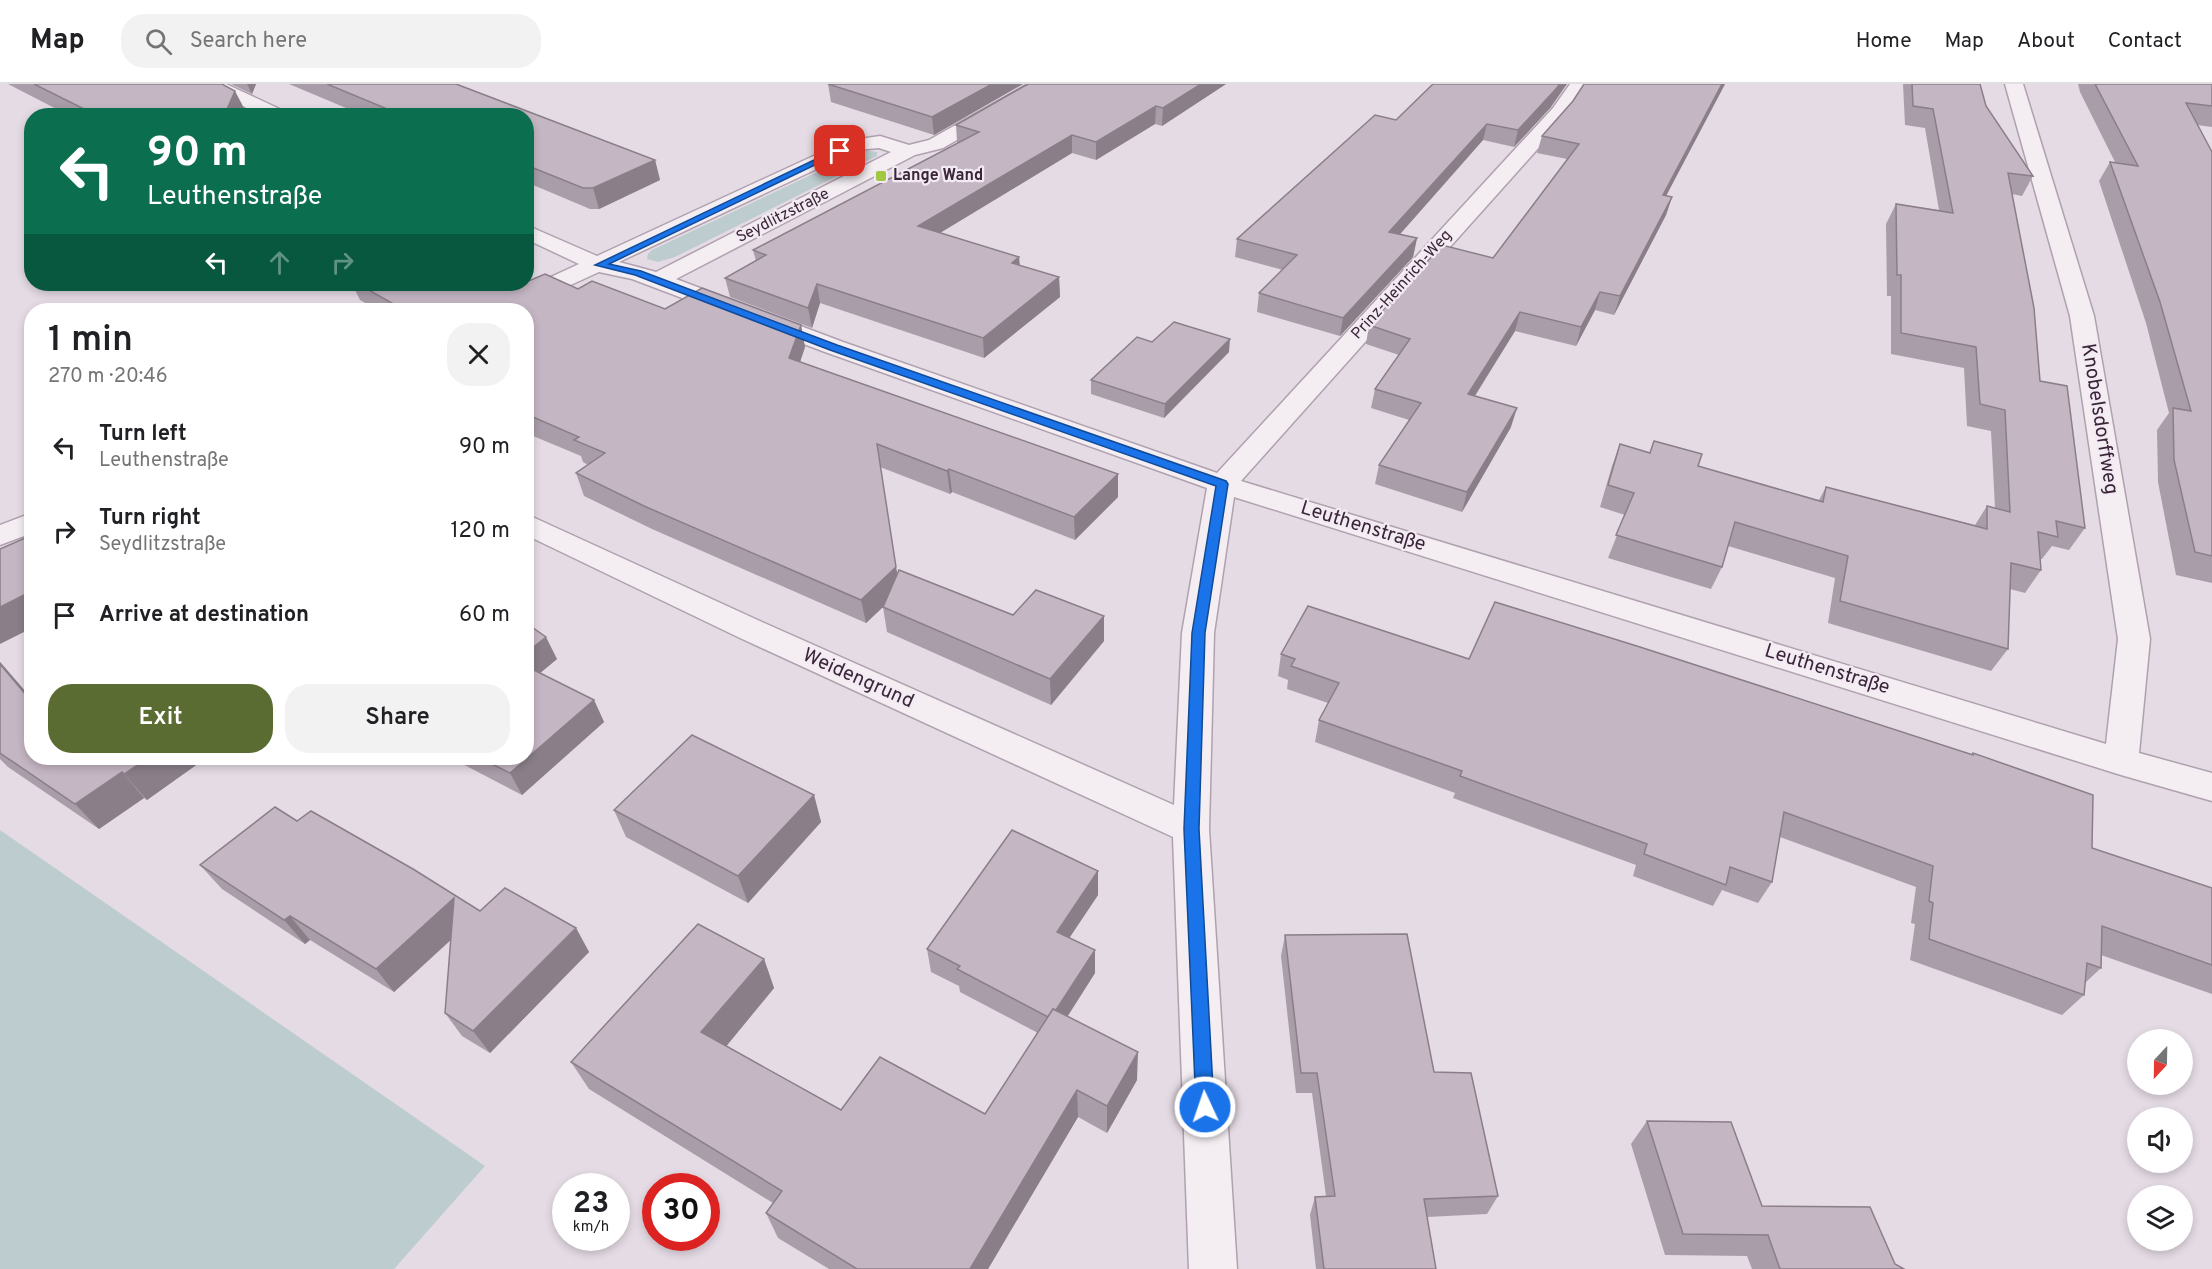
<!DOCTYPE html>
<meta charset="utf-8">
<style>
body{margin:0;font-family:Overpass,sans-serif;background:#f2f2f2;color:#202124;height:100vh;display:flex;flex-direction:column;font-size:22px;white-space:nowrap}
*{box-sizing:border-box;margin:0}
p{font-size:20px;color:#757577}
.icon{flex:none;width:33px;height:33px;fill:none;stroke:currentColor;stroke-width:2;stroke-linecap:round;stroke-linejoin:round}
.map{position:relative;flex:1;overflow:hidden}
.side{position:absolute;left:24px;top:219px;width:510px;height:462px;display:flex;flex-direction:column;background:#fff;border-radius:24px;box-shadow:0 3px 9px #0003}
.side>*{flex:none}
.hud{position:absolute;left:24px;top:24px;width:510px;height:183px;border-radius:24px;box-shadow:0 3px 9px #0003;background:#0b6e4f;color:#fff;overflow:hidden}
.needle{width:39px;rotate:202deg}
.controls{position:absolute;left:2127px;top:945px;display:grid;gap:12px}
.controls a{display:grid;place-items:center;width:66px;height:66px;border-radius:50%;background:#fff;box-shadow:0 3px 9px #0003;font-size:30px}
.speed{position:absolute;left:552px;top:1089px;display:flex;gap:12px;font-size:30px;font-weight:700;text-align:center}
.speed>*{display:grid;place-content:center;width:78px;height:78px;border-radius:50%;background:#fff;box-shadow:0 3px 9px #0003;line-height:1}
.speed small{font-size:15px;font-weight:400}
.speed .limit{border:9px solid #d22;background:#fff;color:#111}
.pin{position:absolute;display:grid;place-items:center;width:51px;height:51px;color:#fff;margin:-26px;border-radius:12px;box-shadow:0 3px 9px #0006}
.me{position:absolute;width:66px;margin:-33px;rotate:357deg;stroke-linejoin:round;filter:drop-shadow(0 0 4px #0008)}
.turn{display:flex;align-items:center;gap:21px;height:126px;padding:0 24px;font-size:27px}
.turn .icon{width:78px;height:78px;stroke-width:2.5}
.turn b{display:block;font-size:42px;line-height:51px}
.lanes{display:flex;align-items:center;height:57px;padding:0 24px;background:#0003;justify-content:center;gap:30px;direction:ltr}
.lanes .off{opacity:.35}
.round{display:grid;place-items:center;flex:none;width:63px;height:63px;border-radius:24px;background:#f2f2f2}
.headline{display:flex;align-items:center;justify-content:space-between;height:102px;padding:0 24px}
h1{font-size:36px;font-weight:600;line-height:45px}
.button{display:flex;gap:12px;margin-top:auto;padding:12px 24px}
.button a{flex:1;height:69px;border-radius:24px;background:#5a6c32;color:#fff;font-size:24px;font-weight:600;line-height:69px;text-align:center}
.button a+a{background:#f2f2f2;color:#202124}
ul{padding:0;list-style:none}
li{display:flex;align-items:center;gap:18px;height:84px;padding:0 24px}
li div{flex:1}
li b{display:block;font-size:22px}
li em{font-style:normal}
header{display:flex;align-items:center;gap:36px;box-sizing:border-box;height:84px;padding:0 30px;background:#fff;border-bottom:2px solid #e0e0e0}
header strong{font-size:28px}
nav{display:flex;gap:33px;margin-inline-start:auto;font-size:21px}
.search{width:420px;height:54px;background:#f2f2f2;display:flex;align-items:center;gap:15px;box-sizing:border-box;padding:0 21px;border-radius:24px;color:#757577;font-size:22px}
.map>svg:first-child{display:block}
.green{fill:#bdcccf}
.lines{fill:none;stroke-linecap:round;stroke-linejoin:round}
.minor-casing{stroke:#afa1ae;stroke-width:3}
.minor{fill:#f4eef3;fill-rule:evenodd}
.wall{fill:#a99da9}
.shaded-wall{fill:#8a7f89}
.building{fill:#c5b6c4;stroke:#8a7f89;stroke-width:1.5}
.route{fill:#1a73e8;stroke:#114b97;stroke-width:1.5}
.poi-dot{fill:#a2c842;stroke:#f3ebf3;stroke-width:2}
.labels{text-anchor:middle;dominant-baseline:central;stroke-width:4.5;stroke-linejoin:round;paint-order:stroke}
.far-poi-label{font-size:16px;font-weight:bold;fill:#3b2639;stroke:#f3ebf3;text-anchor:start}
.far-street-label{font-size:16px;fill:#3b2639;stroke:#f3ebf3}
.street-label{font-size:20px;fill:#3b2639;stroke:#f3ebf3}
</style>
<header>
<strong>Map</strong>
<div class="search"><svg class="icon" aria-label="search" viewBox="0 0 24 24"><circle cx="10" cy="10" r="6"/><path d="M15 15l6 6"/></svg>Search here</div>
<nav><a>Home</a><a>Map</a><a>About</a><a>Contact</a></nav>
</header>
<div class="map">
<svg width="2212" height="1185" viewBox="0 0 2212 1185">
<rect width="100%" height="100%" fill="#e5dbe5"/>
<g class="green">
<path d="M864,66L877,68V72L675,173L658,178L647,175L648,170L652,166Z"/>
<path d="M0,746L485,1082L394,1185H0Z"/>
</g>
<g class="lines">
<defs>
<g id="minor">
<path d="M202,0H226L286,28L288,32H263L205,4Z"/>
<path d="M1028,0H1050L1047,4L943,64L915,71L676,195L843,258L1217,389L1553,24L1570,0H1588L1567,32L1241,397L2106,660L2118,555L2070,232L2005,0H2023L2094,232L2150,555L2139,669L2212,689V717L2121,691L1234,413L1214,549L1209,745L1237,1185H1189L1173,753L740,554L526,451V430L762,538L1174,721L1182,549L1207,404L825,268L632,195L599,188L516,226H486L490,221L579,180L526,155V141L597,172L846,57L880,52L909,61L929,56ZM879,64L891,68L656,188L619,178L857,66Z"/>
<path d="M32,429V449L0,461V441Z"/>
</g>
</defs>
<use href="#minor" class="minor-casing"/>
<use href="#minor" class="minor"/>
</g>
<g class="wall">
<path d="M8,0H222L245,26L242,32H70Z"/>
<path d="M231,0H256L252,10Z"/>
<path d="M289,0H456L655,76L660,96L599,125H590L526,98V32H365Z"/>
<path d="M828,0H1023L934,51L831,18Z"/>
<path d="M1226,0L1162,42L1155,40L1096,76L1072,69L940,149L1019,173L1020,182L1059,193L1060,213L984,274L820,219L812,244L730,213L725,194L756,177L753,166L958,59L957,58L956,41Z"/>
<path d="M1725,0L1666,112L1672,113L1666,131L1614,231L1595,226L1576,262L1515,247L1475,312L1511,343L1462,428L1375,400L1379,381L1409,336L1371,324L1375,305L1399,271L1366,260L1369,241L1493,174L1567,75L1537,69L1542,52Z"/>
<path d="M1903,0H1980L1986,22L2033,92L2022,112L2012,110L2040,297L2085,444L2069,466L2052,462L2042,475H2040L2041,486L2025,509L2010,505L2008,565L1991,587L1828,539L1835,494L1728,462L1722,483L1711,505L1608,474L1625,431L1600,423L1612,382L1620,360L1819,416L1826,403L1975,441L1987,422L1995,424L1991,347L1967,342L1964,284L1891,270V212H1887L1886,140L1896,120L1939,126L1925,44L1905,41Z"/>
<path d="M2078,0H2212V43L2197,41L2212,68V499L2176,491L2158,398L2157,346L2169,329L2146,239L2099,97L2110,78H2115L2080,8Z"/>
<path d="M1551,23L1514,63L1483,56L1400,150L1417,154L1413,173L1340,252L1257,228L1259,209L1283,186L1235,173L1237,155L1396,36Z"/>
<path d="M526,194L528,198L578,205L665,225L801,241L805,263L800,278L1118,413L1075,456L952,408L950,410L880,383L897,489L1013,531L1104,532V557L1051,621L887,548L883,523L866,539L652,445L584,412L576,389L588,381L583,378L581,372L526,349V226H377L360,216L352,200H526Z"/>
<path d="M1152,258L1229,268L1164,334L1091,310V296Z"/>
<path d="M526,539L557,575L540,589L594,616L604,638L522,711L451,674H526Z"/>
<path d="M1281,570L1469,575L1972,670L1973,669L2092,764L2212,804V910L2101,871V884L2085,899L2084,911L2062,931L1910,876L1915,840L1911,839L1916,803L1780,753L1772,798L1758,819L1722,806L1713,822L1633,792L1636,781L1453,714L1455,709L1315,658L1319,636L1328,619L1287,605L1288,596L1278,592Z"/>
<path d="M0,578L32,615V674H206L147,716L144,714L99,745L8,683L0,675Z"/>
<path d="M814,711L821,738L748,819L626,753L614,726Z"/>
<path d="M297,737L480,827L576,844L589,868L490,969L462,952L445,929L451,856L394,908L310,856L305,860L222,805L200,781Z"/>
<path d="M1098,811L1069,854L1095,889L1068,932L1137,996L1107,1049L1078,1033L988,1185H829L778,1154L766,1129L773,1119L589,1005L571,978L764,875L774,904L726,962L841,1026L985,1030L1038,949L960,908L959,902L931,888L927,865Z"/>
<path d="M1285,851L1434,988L1498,1112L1487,1130L1427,1133L1436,1185H1316L1310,1131L1315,1113L1326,1112L1312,1009H1296L1281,872Z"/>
<path d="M1647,1037L1762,1122L1895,1180L1904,1185H1752L1747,1172L1665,1171L1631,1060Z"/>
</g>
<g class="shaded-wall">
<path d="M247,0H256L252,10Z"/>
<path d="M992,0H1023L934,51L932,33Z"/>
<path d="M1201,0H1226L1162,42L1163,24Z"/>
<path d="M1560,0H1567L1551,23L1514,63L1518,46Z"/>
<path d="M1722,0H1725L1657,129L1663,111Z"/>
<path d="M235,7L245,26L242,32H224Z"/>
<path d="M1156,22L1155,40L1096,76V58Z"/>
<path d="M1487,40L1483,56L1386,166L1389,148Z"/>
<path d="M1072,51V69L920,161L918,142Z"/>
<path d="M655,76L660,96L599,125L593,104Z"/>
<path d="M1672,113L1666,131L1614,231L1620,212Z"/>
<path d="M1417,154L1413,173L1340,252L1343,234Z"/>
<path d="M1019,173L1020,193L1012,179Z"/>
<path d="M1059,193L1060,213L984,274L983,254Z"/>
<path d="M526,194L529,201L489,219L476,206L479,200H526Z"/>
<path d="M817,200L820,219L812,244L808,224Z"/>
<path d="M1600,208L1595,226L1576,262L1581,243Z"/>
<path d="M1520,228L1515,247L1464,329L1468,310Z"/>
<path d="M801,241L805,263L794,296L789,274Z"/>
<path d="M1230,255L1229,268L1164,334L1165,320Z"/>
<path d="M1517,324L1511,343L1462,428L1467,408Z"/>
<path d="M949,385L952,408L950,410L947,387Z"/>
<path d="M1118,390V413L1075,456L1074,433Z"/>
<path d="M896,483L900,507L866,539L861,516Z"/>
<path d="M32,507V544L0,560V523Z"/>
<path d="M1104,532V557L1051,621L1050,595Z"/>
<path d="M546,553L557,575L527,600L526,569Z"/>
<path d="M0,578L32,615V618L0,580Z"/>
<path d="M594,616L604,638L522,711L510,689Z"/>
<path d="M148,674H206L147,716L124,690Z"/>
<path d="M122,688L144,714L99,745L75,720Z"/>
<path d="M814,711L821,738L748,819L738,792Z"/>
<path d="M1098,787V811L1058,871L1057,848Z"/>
<path d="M454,814L470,838L394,908L376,885Z"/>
<path d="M290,832L310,856L305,860L284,836Z"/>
<path d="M576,844L589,868L490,969L473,947Z"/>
<path d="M1095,866V889L1052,956L1051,934Z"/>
<path d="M764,875L774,904L715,976L701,948Z"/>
<path d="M1138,968L1137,996L1107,1049V1022Z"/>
<path d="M1077,1006L1078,1033L988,1185H970Z"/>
</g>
<g class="building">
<path d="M34,0H222L235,7L224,32H98Z"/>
<path d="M327,0H456L655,76L593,104H583L526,81V32H404Z"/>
<path d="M828,0H992L932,33Z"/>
<path d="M1028,0H1201L1163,24L1156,22L1096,58L1072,51L918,142L1019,173L1012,179L1059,193L983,254L817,200L808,224L725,194L766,171L753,166L979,48L956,41Z"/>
<path d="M1433,0H1560L1555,6L1518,46L1487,40L1389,148L1417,154L1343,234L1259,209L1297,171L1237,155L1375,31L1396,36Z"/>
<path d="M1584,0H1722L1663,111L1672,113L1620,212L1600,208L1581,243L1520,228L1468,310L1517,324L1467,408L1379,381L1421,319L1375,305L1410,255L1369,241L1442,161L1493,174L1579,60L1542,52L1573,17Z"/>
<path d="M1912,0H1980L1986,22L2033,92L2008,89L2034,224L2040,297L2067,302L2085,444L2056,437L2058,453L2038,448L2041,486L2011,479L2008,565L1840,517L1848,472L1735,438L1722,483L1616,451L1634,409L1608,401L1620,360L1650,369L1654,357L1702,370L1698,382L1823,418L1826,403L1987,445V422L2010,428L2005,326L1980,320L1976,263L1901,249V191H1897L1896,120L1953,129L1933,25L1913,22Z"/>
<path d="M2095,0H2212V22L2186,19L2212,68V472L2195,468L2174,376L2173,324L2191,327L2160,218L2110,78L2138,82Z"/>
<path d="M545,190L578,205L592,197L665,225L702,204L801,241L789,274L1118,390L1074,433L949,385L947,387L877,360L896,483L861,516L644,422L576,389L605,369L574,356L579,353L526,330V226H404L358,200H479L476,206H509L524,200H526V198Z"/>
<path d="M1174,238L1230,255L1165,320L1091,296L1137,253L1152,258Z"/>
<path d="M32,451V507L0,523V465Z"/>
<path d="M899,486L1013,531L1036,506L1104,532L1050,595L883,523Z"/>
<path d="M1495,518L1640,563L1973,671V669L2093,711L2092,764L2212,804V881L2102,842L2101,884L2087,879L2084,911L1929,855L1933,819L1929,817L1933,782L1784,728L1772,798L1730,783L1726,801L1644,770L1647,760L1460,692L1462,687L1319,636L1339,599L1291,582L1295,575L1281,570L1308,522L1469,575Z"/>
<path d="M526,539L546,553L526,569Z"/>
<path d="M0,580L32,618V674H148L124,690L122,688L75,720L0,669Z"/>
<path d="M526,582L594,616L510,689L480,674H526Z"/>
<path d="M692,651L814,711L738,792L614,726Z"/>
<path d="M275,723L297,737L311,727L413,785L480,827L505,804L576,844L473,947L445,929L454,814L376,885L290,832L284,836L200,781Z"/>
<path d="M1012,746L1098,787L1057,848L1095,866L1056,926L1053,925L1048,933L957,885L960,882L927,865Z"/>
<path d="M698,840L764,875L701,948L841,1026L880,973L985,1030L1053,925L1138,968L1107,1022L1077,1006L970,1185H857L766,1129L782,1107L571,978Z"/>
<path d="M1407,850L1434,988L1471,989L1498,1112L1424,1115L1436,1185H1324L1315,1113L1335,1112L1317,989H1301L1285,851Z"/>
<path d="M1647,1037L1731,1038L1762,1122L1870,1123L1895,1180L1904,1185H1780L1768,1151L1683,1150Z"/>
</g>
<path class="route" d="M837,65L844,67L609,180L641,187L837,261L1226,397L1228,400L1205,549L1199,745L1214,1023L1212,1029L1205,1032L1199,1029L1196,1023L1184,745L1192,549L1216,402L830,266L635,191L595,181Z"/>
<rect class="poi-dot" x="875" y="86" width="12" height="12" rx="3"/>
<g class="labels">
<g class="far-poi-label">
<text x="893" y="92">Lange Wand</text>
</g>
<g class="far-street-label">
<text transform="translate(783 132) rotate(-27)">Seydlitzstraße</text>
<text transform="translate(1402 201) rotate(-48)">Prinz-Heinrich-Weg</text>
</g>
<g class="street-label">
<text transform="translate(2099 335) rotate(81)">Knobelsdorffweg</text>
<text transform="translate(1363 443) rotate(17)">Leuthenstraße</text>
<text transform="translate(1827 586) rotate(17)">Leuthenstraße</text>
<text transform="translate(858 595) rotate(24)">Weidengrund</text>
</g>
</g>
</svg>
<div class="controls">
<a><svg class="needle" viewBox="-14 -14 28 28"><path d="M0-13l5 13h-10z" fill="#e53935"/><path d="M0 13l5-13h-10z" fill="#757577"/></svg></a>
<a><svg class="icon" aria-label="sound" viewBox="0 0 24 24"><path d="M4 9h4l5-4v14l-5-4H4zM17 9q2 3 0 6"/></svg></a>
<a><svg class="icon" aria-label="layers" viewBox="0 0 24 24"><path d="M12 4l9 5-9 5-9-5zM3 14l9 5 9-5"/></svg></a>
</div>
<div class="speed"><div>23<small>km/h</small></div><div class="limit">30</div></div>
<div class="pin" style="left:840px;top:67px;background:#d93025"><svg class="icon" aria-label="arrive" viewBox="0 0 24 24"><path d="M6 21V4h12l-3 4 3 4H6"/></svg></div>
<svg class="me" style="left:1205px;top:1023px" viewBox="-20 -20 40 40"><circle r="17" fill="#1a73e8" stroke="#fff" stroke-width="3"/><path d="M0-11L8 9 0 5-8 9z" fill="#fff"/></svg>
<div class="hud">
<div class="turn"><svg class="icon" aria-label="left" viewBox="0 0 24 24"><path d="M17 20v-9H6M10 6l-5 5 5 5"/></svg><div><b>90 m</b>Leuthenstraße</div></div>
<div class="lanes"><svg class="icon" aria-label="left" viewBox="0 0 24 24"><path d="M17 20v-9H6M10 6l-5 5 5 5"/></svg><svg class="icon off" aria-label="ahead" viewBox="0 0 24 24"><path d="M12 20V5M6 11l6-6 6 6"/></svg><svg class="icon off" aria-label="right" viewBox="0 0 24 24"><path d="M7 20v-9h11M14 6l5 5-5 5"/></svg></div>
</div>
<section class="side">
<div class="headline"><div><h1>1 min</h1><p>270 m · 20:46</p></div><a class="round"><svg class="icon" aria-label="close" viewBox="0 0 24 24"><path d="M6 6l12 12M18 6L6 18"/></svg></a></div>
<ul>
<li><svg class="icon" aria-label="left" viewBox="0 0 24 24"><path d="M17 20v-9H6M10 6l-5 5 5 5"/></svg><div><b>Turn left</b><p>Leuthenstraße</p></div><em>90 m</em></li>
<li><svg class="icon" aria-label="right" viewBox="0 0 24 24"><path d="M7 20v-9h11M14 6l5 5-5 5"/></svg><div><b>Turn right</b><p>Seydlitzstraße</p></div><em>120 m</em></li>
<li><svg class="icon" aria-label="arrive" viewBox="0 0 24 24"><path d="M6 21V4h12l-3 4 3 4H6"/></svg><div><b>Arrive at destination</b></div><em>60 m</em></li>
</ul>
<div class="button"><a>Exit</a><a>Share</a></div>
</section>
</div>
